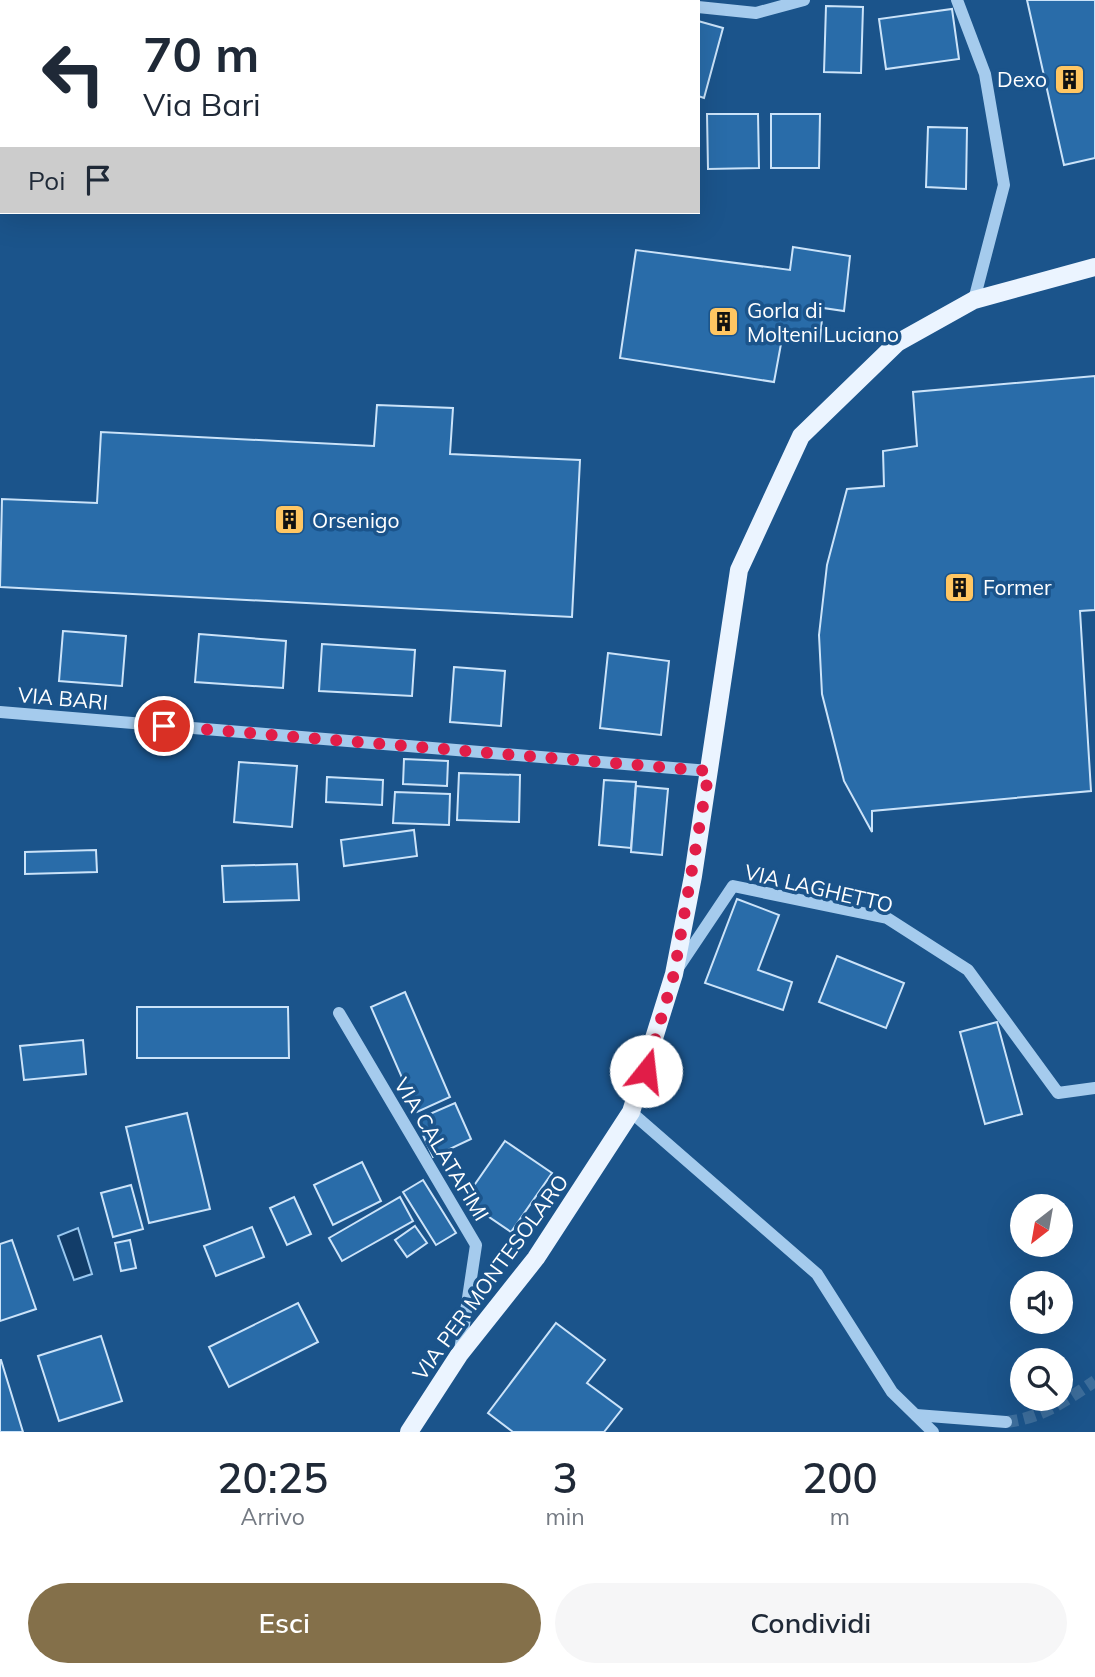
<!DOCTYPE html>
<html lang="it">
<style>
body{margin:0;font-family:Mulish,sans-serif;background:#f6f6f7;color:#1f2937;height:100vh;display:flex;flex-direction:column;font-size:26px;white-space:nowrap}
*{box-sizing:border-box;margin:0}
p{font-size:23px;color:#747a83}
.icon{flex:none;width:38px;height:38px;fill:none;stroke:currentColor;stroke-width:2;stroke-linecap:round;stroke-linejoin:round}
.map{position:relative;height:1432px;overflow:hidden}
.sheet{display:flex;flex-direction:column;background:#fff;flex:1}
.sheet>*{flex:none}
.banner{position:absolute;left:0px;top:0px;width:700px;height:214px;box-shadow:0 7px 28px #0002;background:#fff;color:#1f2937;overflow:hidden}
.needle{width:46px;rotate:211deg}
.fabs{position:absolute;left:1010px;top:1194px;display:grid;gap:14px}
.fabs a{display:grid;place-items:center;width:63px;height:63px;border-radius:50%;background:#fff;box-shadow:0 7px 28px #0002;font-size:35px}
.pin{position:absolute;display:grid;place-items:center;width:60px;height:60px;color:#fff;margin:-30px;border:4px solid #fff;border-radius:50%;box-shadow:0 2px 7px #0007}
.me{position:absolute;width:77px;margin:-38px;rotate:16deg;stroke-linejoin:round;filter:drop-shadow(0 0 5px #0008)}
.turn{display:flex;align-items:center;gap:24px;height:147px;padding:0 28px;font-size:32px}
.turn .icon{width:91px;height:91px;stroke-width:2.5}
.turn b{display:block;font-size:49px;line-height:60px}
.then{display:flex;align-items:center;height:66px;padding:0 28px;background:#0003;gap:14px;font-size:26px}
.eta{display:flex;justify-content:space-evenly;align-items:center;height:119px;text-align:center}
.eta b{font-size:42px;font-weight:600;line-height:49px}
.button{display:flex;gap:14px;margin-top:auto;padding:14px 28px}
.button a{flex:1;height:80px;border-radius:42px;background:#84704a;color:#fff;font-size:28px;font-weight:600;line-height:80px;text-align:center}
.button a+a{background:#f6f6f7;color:#1f2937}
.map>svg:first-child{display:block}
.water{fill:#123d69;stroke:#98c7ef;stroke-width:2}
.building{fill:#296ca9;stroke:#cbe3f9;stroke-width:2}
.lines{fill:none;stroke-linecap:round;stroke-linejoin:round}
.minor-tunnel{stroke:#3d6e9c;stroke-width:12;stroke-dasharray:12 6;stroke-linecap:butt}
.minor{stroke:#a5cbed;stroke-width:12}
.major{stroke:#ebf4ff;stroke-width:18}
.route{stroke:#e11d48;stroke-width:12;stroke-dasharray:0 21.6}
.labels{text-anchor:middle;dominant-baseline:central;stroke-width:7;stroke-linejoin:round;paint-order:stroke}
.poi-label{font-size:21px;fill:#fff;stroke:#1b548b;text-anchor:start}
.street-label{font-size:21px;fill:#fff;stroke:#1b548b}
</style>
<div class="map">
<svg width="1095" height="1432" viewBox="0 0 1095 1432">
<rect width="100%" height="100%" fill="#1b548b"/>
<path class="water" d="M78,1228L92,1274L74,1280L58,1236Z"/>
<g class="building">
<path d="M0,0H33L2,2V13Z"/>
<path d="M115,0H165V2Z"/>
<path d="M1027,0H1095V158L1064,165Z"/>
<path d="M826,6L863,7L861,73L824,72Z"/>
<path d="M952,9L959,59L886,69L879,19Z"/>
<path d="M698,21L723,28L704,98L698,96Z"/>
<path d="M707,114H758L759,168L708,169Z"/>
<path d="M771,114H820L819,168H771Z"/>
<path d="M928,127L967,128L966,189L926,187Z"/>
<path d="M793,247L850,256L844,311L823,308L820,341L783,333L774,382L620,358L636,250L790,270Z"/>
<path d="M1095,376V610L1080,611L1091,791L872,811V832L844,781L822,694L819,635L827,565L847,489L884,486L883,451L917,446L913,392Z"/>
<path d="M377,405L453,408L450,454L580,460L572,617L0,587L2,499L97,503L101,432L374,446Z"/>
<path d="M63,631L126,636L122,686L59,681Z"/>
<path d="M199,634L286,641L283,688L195,682Z"/>
<path d="M322,644L415,650L412,696L319,691Z"/>
<path d="M608,653L669,661L661,735L600,728Z"/>
<path d="M454,667L505,671L501,726L450,722Z"/>
<path d="M404,759L448,761L447,786L403,784Z"/>
<path d="M239,762L297,766L292,827L234,822Z"/>
<path d="M459,773L520,775L519,822L457,820Z"/>
<path d="M327,777L383,780L382,805L326,802Z"/>
<path d="M604,780L636,782L631,848L599,845Z"/>
<path d="M636,786L668,789L662,855L631,852Z"/>
<path d="M395,792L450,794L449,825L393,823Z"/>
<path d="M414,830L417,856L344,866L341,840Z"/>
<path d="M96,850L97,872L25,874V852Z"/>
<path d="M297,864L299,900L224,902L222,866Z"/>
<path d="M737,899L779,915L758,970L792,982L783,1010L705,983Z"/>
<path d="M837,956L904,983L886,1028L819,1002Z"/>
<path d="M405,992L450,1097L417,1112L371,1007Z"/>
<path d="M137,1007H288L289,1058H137Z"/>
<path d="M997,1022L1022,1114L985,1124L960,1032Z"/>
<path d="M83,1040L86,1074L24,1080L20,1046Z"/>
<path d="M455,1103L471,1139L433,1157L416,1120Z"/>
<path d="M187,1113L210,1209L149,1223L126,1127Z"/>
<path d="M505,1141L552,1173L511,1232L464,1200Z"/>
<path d="M362,1162L381,1201L333,1225L314,1185Z"/>
<path d="M423,1180L456,1233L436,1245L403,1192Z"/>
<path d="M131,1185L143,1229L113,1237L101,1193Z"/>
<path d="M294,1197L311,1234L287,1245L270,1208Z"/>
<path d="M400,1197L413,1221L342,1261L329,1238Z"/>
<path d="M415,1226L427,1243L407,1257L395,1240Z"/>
<path d="M252,1227L264,1257L216,1276L204,1246Z"/>
<path d="M12,1240L36,1309L0,1321V1244Z"/>
<path d="M130,1240L136,1268L121,1271L115,1243Z"/>
<path d="M298,1303L318,1342L229,1387L209,1347Z"/>
<path d="M556,1323L605,1360L587,1383L622,1409L604,1432H513L488,1413Z"/>
<path d="M101,1336L122,1401L59,1421L38,1356Z"/>
<path d="M0,1360H1L23,1432H0Z"/>
</g>
<g class="lines">
<path class="minor-tunnel" d="M1006,1422C1042,1418 1065,1401 1095,1381"/>
<g class="minor">
<path d="M634,0L651,2"/>
<path d="M957,0L985,74L1004,185L974,300"/>
<path d="M438,2L441,0"/>
<path d="M698,7L756,13L804,0"/>
<path d="M0,124H2"/>
<path d="M0,712L709,771"/>
<path d="M678,968L733,886L887,918L968,970L1058,1093L1095,1088"/>
<path d="M339,1013L476,1245L460,1351"/>
<path d="M631,1112L817,1274L892,1392L933,1432"/>
<path d="M916,1415L1006,1422"/>
</g>
<path class="major" d="M409,1432L459,1355L536,1258L631,1112L674,974L693,876L739,570L801,436L897,343L974,300L1095,267"/>
</g>
<g class="lines">
<path class="route" d="M164,726L709,771L674,974L646,1071"/>
</g>
<defs>
<symbol id="building-square" viewBox="-11 -11 22 22"><rect x="-9" y="-9" width="18" height="18" rx="4" fill="#ffc662" stroke="#1b548b"/><path d="M-4-6H4V6H1V3H-1V6H-4ZM-2.5-4.3h1.7v1.8h-1.7ZM.8-4.3h1.7v1.8H.8ZM-2.5-1h1.7V.8h-1.7ZM.8-1h1.7V.8H.8Z" fill="#111"/></symbol>
</defs>
<g fill-rule="evenodd">
<use href="#building-square" x="1052" y="62" width="35" height="35"/>
<use href="#building-square" x="706" y="304" width="35" height="35"/>
<use href="#building-square" x="272" y="502" width="35" height="35"/>
<use href="#building-square" x="942" y="570" width="35" height="35"/>
</g>
<g class="labels">
<g class="poi-label">
<text x="1047" y="79" text-anchor="end">Dexo</text>
<text x="747" y="310">Gorla di<tspan x="747" dy="24">Molteni Luciano</tspan></text>
<text x="312" y="520">Orsenigo</text>
<text x="983" y="587">Former</text>
</g>
<g class="street-label">
<text transform="translate(63 698) rotate(5)">VIA BARI</text>
<text transform="translate(819 888) rotate(13)">VIA LAGHETTO</text>
<text transform="translate(442 1149) rotate(59)">VIA CALATAFIMI</text>
<text transform="translate(490 1277) rotate(-54)">VIA PER MONTESOLARO</text>
</g>
</g>
</svg>
<div class="fabs">
<a><svg class="needle" viewBox="-14 -14 28 28"><path d="M0-13l5 13h-10z" fill="#e53935"/><path d="M0 13l5-13h-10z" fill="#747a83"/></svg></a>
<a><svg class="icon" aria-label="sound" viewBox="0 0 24 24"><path d="M4 9h4l5-4v14l-5-4H4zM17 9q2 3 0 6"/></svg></a>
<a><svg class="icon" aria-label="search" viewBox="0 0 24 24"><circle cx="10" cy="10" r="6"/><path d="M15 15l6 6"/></svg></a>
</div>
<div class="pin" style="left:164px;top:726px;background:#d93025"><svg class="icon" aria-label="arrive" viewBox="0 0 24 24"><path d="M6 21V4h12l-3 4 3 4H6"/></svg></div>
<svg class="me" style="left:646px;top:1071px" viewBox="-20 -20 40 40"><circle r="19" fill="#fff"/><path d="M0-13L10 11 0 6-10 11z" fill="#e11d48"/></svg>
<div class="banner">
<div class="turn"><svg class="icon" aria-label="left" viewBox="0 0 24 24"><path d="M17 20v-9H6M10 6l-5 5 5 5"/></svg><div><b>70 m</b>Via Bari</div></div>
<div class="then">Poi<svg class="icon" aria-label="arrive" viewBox="0 0 24 24"><path d="M6 21V4h12l-3 4 3 4H6"/></svg></div>
</div>
</div>
<section class="sheet">
<div class="eta">
<div><b>20:25</b><p>Arrivo</p></div>
<div><b>3</b><p>min</p></div>
<div><b>200</b><p>m</p></div>
</div>
<div class="button"><a>Esci</a><a>Condividi</a></div>
</section>
